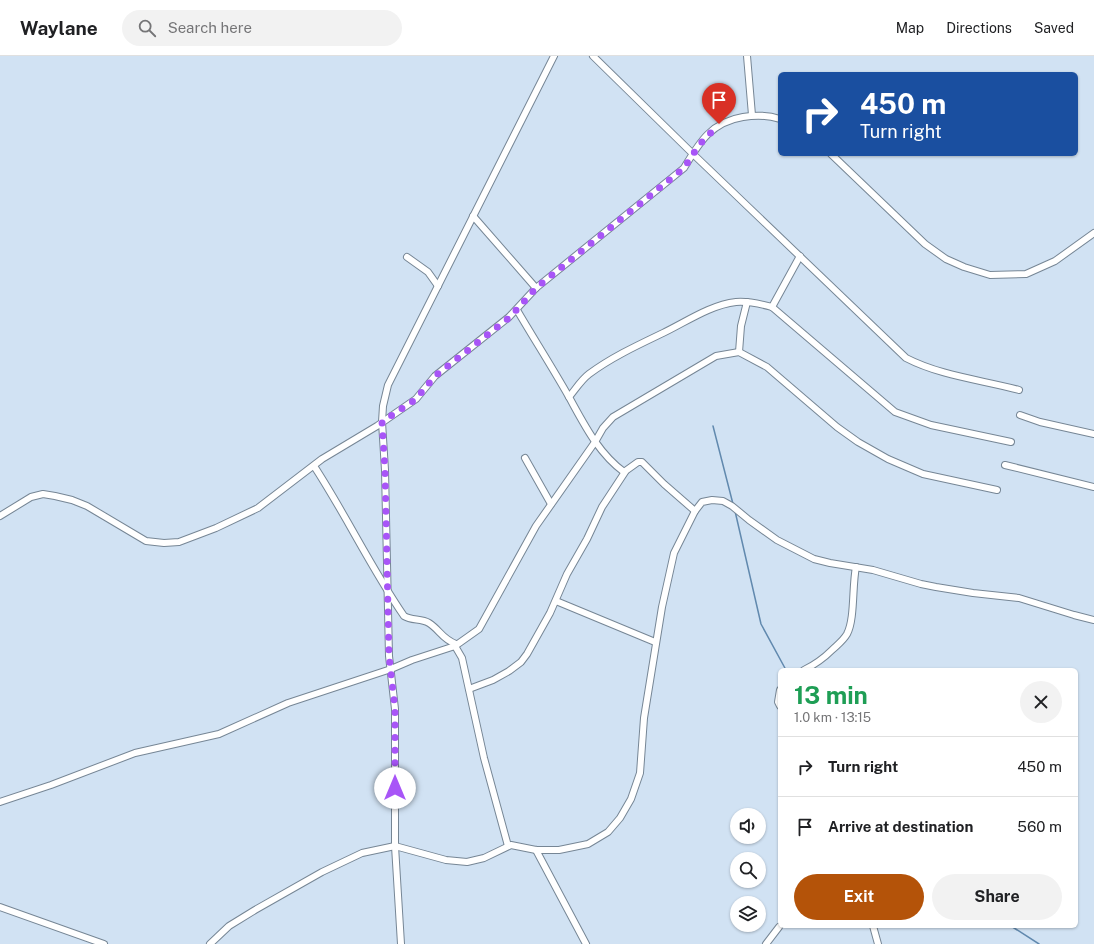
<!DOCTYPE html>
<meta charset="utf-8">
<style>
body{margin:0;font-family:"Public Sans",sans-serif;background:#f2f2f2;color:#202124;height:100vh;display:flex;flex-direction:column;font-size:15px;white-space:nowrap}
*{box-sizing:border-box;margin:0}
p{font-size:13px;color:#757577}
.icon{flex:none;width:22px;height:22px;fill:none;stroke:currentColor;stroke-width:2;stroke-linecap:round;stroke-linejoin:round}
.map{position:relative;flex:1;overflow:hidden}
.side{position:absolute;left:778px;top:612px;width:300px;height:260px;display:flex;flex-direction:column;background:#fff;border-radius:6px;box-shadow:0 1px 3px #0004}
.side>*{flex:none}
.guide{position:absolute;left:778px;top:16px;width:300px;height:84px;border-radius:6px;box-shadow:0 1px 3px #0004;background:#1a4fa0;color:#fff;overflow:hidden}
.tools{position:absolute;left:730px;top:752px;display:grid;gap:8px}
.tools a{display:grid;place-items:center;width:36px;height:36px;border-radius:50%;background:#fff;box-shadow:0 1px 3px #0004;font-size:20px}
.pin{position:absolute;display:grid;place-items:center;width:34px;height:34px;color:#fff;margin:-41px -17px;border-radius:50% 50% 50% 0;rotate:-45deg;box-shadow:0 0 4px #0007}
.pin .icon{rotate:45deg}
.me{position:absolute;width:44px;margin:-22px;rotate:0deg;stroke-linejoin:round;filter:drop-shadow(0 0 3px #0008)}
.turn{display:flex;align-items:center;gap:14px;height:84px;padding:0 16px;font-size:18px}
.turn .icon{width:52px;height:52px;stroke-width:2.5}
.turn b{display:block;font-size:28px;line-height:34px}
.round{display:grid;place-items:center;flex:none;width:42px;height:42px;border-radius:21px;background:#f2f2f2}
.head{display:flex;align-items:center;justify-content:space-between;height:68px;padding:0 16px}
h1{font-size:24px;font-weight:700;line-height:30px;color:#1e9e55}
.cta{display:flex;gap:8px;margin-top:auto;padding:8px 16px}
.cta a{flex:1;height:46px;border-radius:24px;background:#b45309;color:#fff;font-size:16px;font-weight:700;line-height:46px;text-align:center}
.cta a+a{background:#f2f2f2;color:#202124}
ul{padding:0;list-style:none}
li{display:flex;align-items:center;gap:12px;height:60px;padding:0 16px;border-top:1px solid #e0e0e0}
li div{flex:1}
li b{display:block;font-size:15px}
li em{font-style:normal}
header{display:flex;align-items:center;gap:24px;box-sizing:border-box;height:56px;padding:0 20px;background:#fff;border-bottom:1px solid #e0e0e0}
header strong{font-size:19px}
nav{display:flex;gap:22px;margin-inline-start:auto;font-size:14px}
.search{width:280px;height:36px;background:#f2f2f2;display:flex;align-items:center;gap:10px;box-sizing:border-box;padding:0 14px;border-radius:22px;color:#757577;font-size:15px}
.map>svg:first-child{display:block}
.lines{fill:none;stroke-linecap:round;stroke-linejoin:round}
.stream{stroke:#6189ae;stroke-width:1.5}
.minor-casing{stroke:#768695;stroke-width:8}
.minor{stroke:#fff;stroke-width:6}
.route{stroke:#a855f7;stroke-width:7;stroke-dasharray:0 12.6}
</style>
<header>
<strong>Waylane</strong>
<div class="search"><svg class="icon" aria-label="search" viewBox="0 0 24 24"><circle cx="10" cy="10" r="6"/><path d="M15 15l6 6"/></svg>Search here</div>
<nav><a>Map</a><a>Directions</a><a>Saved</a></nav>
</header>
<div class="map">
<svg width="1094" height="888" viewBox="0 0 1094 888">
<rect width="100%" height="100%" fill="#d1e2f3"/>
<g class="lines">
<g class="stream">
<path d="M713,370L733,448"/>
<path d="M735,455L761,568L786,614"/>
<path d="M1011,870L1039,888"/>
</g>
<defs>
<g id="minor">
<path d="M593,0L693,98L906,302C941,320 982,324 1019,334"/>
<path d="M747,0L752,59"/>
<path d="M831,98L925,188L946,203L964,211L990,219L1026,218L1055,205L1094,177"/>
<path d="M473,160L536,232"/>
<path d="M407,201L428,216L438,230"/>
<path d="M772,251L800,200"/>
<path d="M517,254C534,283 552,311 569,341C584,368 598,397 624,416L638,406H642L664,428L695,455"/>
<path d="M739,296L741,270L747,246"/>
<path d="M569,341C575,334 581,324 589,318C612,301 638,289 663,277C686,266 710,249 736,246C748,245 761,248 772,251L895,356L931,369L1011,386"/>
<path d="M1020,359L1040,366L1094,378"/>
<path d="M525,402L551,448"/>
<path d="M1005,409L1094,431"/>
<path d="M314,410C346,459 371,512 404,560C412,565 421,562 429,567C440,574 442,583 456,588"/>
<path d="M0,460L31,441L43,438L55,440L72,444L87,450L146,485L164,487L179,486L216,472L258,452L322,403L377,370L416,343L435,320L509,261L536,232L684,112C699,87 711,66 743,61C755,59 768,59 780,63"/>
<path d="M556,545L655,586"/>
<path d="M804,614C814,609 824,602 832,594C837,589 843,585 847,578C855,563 852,530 856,511"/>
<path d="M469,633L493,624L509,615L521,606L527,598L550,557L567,518L587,483L602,451L625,416"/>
<path d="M780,634L778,646L780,650"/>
<path d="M0,746L51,729L135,697L219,678L288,647L391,613L412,604L455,590"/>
<path d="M508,790L484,702L462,602L455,590L479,573L536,470L595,386L603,372L613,361L716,300L739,296L767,311L837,371L858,386L888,403L923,418L997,434"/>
<path d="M536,794L586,888"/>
<path d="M0,851L104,888"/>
<path d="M873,870L878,888"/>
<path d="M210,888L229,870L255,854L322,816L362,797L395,790L446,804L467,806L484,802L511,789L536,794H559L588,788L608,776L620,762L631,743L640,717L644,662L662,551L674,497L695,455L702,446L712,444L723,445L732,450L749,464L777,484L814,503L830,507L873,514L921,528L936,531L973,537L1019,542L1074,559L1094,564"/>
<path d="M401,888L395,790V653L389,600L385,414L382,366L383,350L388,329L554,0"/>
<path d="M766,888L779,871"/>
</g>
</defs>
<use href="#minor" class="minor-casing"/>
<use href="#minor" class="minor"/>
</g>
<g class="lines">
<path class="route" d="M395,732V653L389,600L385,414L382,366L416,343L435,320L510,261L536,232L684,112L699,89L719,68"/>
</g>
</svg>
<div class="tools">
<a><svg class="icon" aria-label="sound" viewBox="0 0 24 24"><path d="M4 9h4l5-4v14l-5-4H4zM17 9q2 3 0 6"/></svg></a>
<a><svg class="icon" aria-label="search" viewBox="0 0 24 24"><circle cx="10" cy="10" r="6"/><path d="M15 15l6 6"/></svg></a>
<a><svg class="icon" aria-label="layers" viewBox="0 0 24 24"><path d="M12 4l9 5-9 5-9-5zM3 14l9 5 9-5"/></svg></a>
</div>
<div class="pin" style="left:719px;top:68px;background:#d93025"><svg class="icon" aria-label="arrive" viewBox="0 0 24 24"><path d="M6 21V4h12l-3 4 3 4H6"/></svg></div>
<svg class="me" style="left:395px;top:732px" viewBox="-20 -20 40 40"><circle r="19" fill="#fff"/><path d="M0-13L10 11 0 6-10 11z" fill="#a855f7"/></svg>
<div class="guide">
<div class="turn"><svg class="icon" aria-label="right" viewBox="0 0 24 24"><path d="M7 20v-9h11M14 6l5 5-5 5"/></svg><div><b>450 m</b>Turn right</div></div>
</div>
<section class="side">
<div class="head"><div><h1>13 min</h1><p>1.0 km · 13:15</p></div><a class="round"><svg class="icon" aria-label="close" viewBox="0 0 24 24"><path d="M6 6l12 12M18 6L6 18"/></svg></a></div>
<ul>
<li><svg class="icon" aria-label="right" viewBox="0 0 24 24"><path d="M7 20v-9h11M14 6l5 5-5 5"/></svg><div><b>Turn right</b></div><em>450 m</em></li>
<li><svg class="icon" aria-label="arrive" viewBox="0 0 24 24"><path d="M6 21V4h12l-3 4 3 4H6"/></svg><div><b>Arrive at destination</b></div><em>560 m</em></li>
</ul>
<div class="cta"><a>Exit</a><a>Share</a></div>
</section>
</div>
